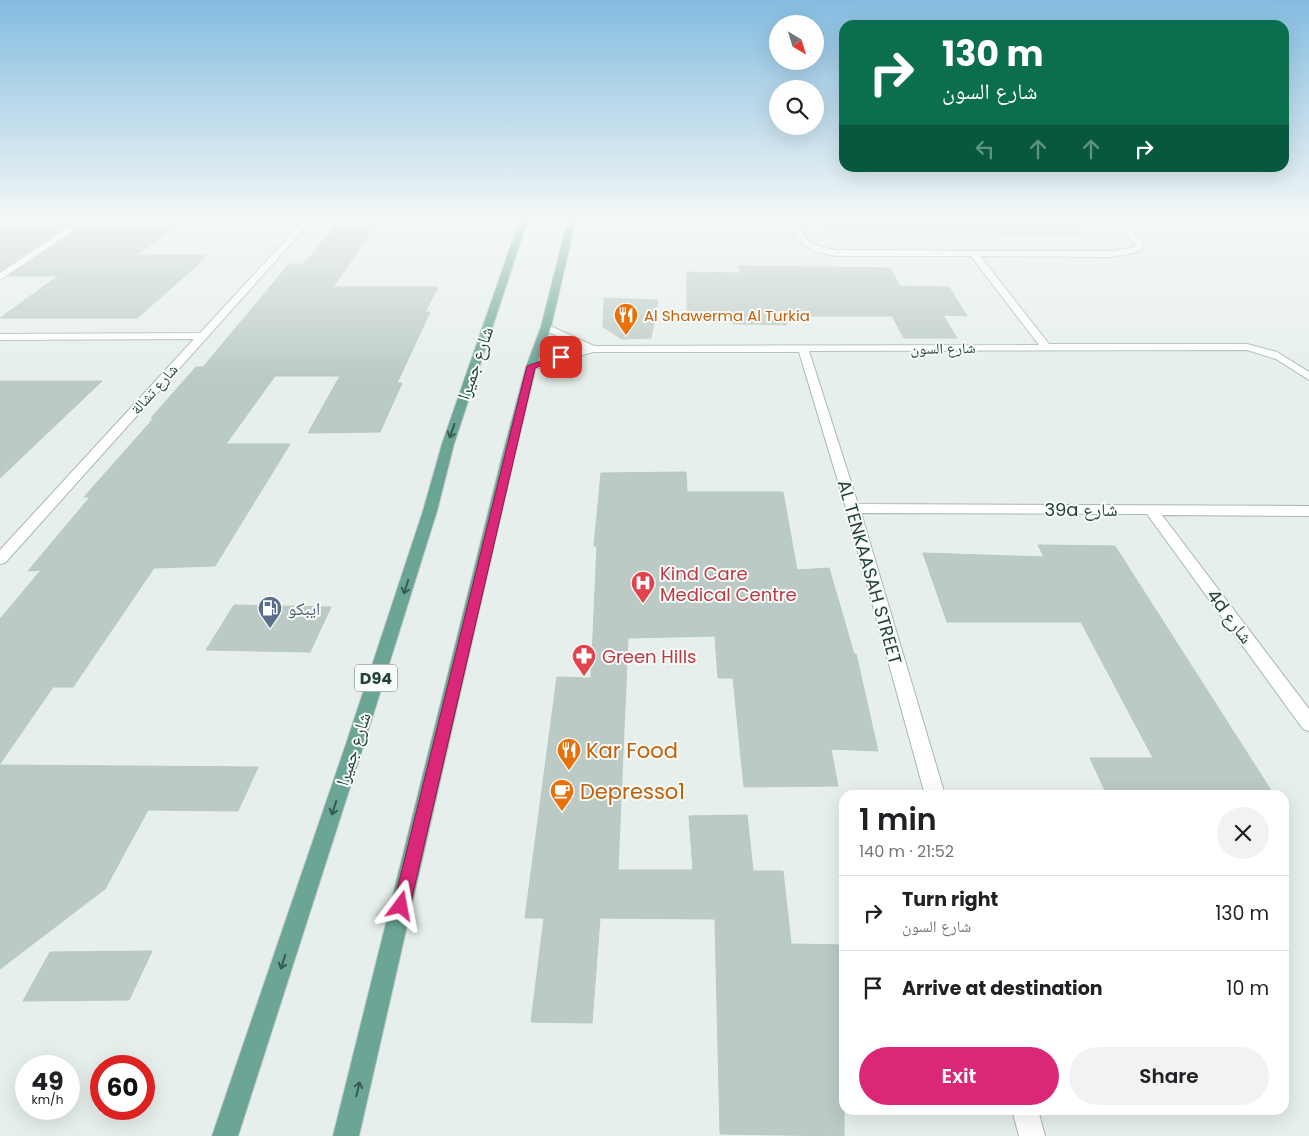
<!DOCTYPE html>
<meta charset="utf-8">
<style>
body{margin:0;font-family:Poppins,"Noto Naskh Arabic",sans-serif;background:#f2f2f2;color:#202124;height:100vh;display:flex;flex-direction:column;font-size:19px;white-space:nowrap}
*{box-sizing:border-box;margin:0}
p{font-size:16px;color:#757577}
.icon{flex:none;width:28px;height:28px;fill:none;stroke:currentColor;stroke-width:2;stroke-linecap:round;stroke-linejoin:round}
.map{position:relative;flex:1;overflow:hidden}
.sheet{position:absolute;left:839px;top:790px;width:450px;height:325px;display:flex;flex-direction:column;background:#fff;border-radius:15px;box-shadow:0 5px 20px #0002}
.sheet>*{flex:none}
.hud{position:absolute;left:839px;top:20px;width:450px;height:152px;border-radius:15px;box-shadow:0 5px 20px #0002;background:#0b6e4f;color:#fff;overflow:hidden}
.needle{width:32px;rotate:142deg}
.controls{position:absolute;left:769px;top:15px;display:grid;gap:10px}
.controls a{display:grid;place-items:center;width:55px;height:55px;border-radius:50%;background:#fff;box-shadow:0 5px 20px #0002;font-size:25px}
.speed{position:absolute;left:15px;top:1055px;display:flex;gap:10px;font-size:25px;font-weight:700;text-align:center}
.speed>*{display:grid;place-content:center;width:65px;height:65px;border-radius:50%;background:#fff;box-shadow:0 5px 20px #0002;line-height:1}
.speed small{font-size:12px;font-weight:400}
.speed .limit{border:8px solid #d22;background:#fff;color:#111}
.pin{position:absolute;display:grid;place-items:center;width:42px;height:42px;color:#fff;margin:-21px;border-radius:10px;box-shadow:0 2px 8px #0006}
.me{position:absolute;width:55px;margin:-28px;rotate:13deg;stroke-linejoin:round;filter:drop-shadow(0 0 4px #0008)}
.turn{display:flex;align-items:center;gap:18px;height:105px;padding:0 20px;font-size:22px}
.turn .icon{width:65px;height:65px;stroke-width:2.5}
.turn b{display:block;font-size:35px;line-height:42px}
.lanes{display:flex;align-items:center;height:48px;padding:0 20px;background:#0003;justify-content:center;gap:25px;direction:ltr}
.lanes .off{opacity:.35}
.round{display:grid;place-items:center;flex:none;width:52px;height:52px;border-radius:26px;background:#f2f2f2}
.headline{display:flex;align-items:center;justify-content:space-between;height:85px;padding:0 20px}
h1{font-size:30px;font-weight:600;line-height:38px}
.button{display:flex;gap:10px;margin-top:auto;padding:10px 20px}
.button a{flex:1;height:58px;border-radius:30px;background:#db2777;color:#fff;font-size:20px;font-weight:600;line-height:58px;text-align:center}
.button a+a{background:#f2f2f2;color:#202124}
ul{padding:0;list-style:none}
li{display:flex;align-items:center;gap:15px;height:75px;padding:0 20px;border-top:1px solid #e0e0e0}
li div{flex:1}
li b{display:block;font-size:19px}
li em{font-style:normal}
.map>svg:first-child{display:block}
.green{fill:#bfe0c8}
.building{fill:#bbcac4;stroke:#b8c9c2}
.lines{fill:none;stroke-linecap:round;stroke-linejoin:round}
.minor-casing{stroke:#a8b8b2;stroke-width:2}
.major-casing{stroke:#c2cac8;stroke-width:2}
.minor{fill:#fff;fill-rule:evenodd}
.major{fill:#6aa596;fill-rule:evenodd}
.oneway{stroke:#365b51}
.route{fill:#db2777;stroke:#8e194d}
.labels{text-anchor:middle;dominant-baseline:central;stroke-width:4;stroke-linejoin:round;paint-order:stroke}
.far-food-label{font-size:15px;fill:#c56008;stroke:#f7fbf9;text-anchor:start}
.far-street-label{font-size:15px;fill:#24423a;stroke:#f7fbf9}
.shield{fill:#f7fbf9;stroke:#637a73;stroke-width:1}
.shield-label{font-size:16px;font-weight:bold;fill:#24423a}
.street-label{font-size:18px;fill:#24423a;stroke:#f7fbf9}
.health-label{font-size:18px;fill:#be3a42;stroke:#f7fbf9;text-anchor:start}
.service-label{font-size:18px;fill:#4e5e75;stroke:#f7fbf9;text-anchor:start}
.near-food-label{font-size:21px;fill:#c56008;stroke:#f7fbf9;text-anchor:start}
</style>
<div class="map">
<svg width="1309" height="1136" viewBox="0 0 1309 1136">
<rect width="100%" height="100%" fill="#e6efeb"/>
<path class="green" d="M823,219H1065L1082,235L830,234Z"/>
<g class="building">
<path d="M0,219H77L0,271Z"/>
<path d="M93,219H185L137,255H206L198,263H200L137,318H0L58,276H9Z"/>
<path d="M341,219H380L333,287H438L425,312H430L397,383H402L380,432L308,433L340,376H275L226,444H290L215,566L154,568L73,687H53L0,764V619L41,570L28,571L90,497H84L154,418H151L196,367H203L289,264H304Z"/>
<path d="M739,266L890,268L900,286L949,287L967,316L943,315L957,338H904L892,316H785L787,325L733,324L732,318H687V272L740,273Z"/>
<path d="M604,298L658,300L651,338L622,339L603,327Z"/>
<path d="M0,381H102L0,478Z"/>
<path d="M686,472L687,492H783L797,570L829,568L854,654H856L878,751L831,749L838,786L744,787L733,678H718L715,636L628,638L618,870H693L689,816L747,815L753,871H783L791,944L844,945V1136L720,1134L715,919L600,918L592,1023L531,1022L544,918H525L557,677L591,678L597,546H594L601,473Z"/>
<path d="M1038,545L1115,546L1274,795H1107L1090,758H1153L1081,622H947L923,553L1044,557Z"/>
<path d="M234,605L331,607L310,652L206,650Z"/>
<path d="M0,765L258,767L238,811L148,810L105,889L0,969Z"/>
<path d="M152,951L129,1000L23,1001L50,952Z"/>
</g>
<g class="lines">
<defs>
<g id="minor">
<path d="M81,219H91L0,280V273Z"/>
<path d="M305,219H313L5,563L0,564V550L194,339L0,340V334L200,333Z"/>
<path d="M788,219H796C805,243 812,246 836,250L1111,251L1132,248L1136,245L1110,219H1119L1143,242L1144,246L1138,252L1111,257L980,256L1049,344H1247L1277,352L1309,372V380L1276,359L1247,350L809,351L858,504L1309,506V516L1162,515L1309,709V731L1303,729L1147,514L861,513L945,795H925L846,508L799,352H593L531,370L526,367L527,365L583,348L542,329V325L546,324L594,346L1039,345L971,256H836C808,250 799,247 788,219Z"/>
<path d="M1012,1110H1038L1045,1136H1019Z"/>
</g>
<g id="major">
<path d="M520,219H528L454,444L437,511L364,744L238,1136H212L346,744L423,511L442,444Z"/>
<path d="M568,219H576L551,327L536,367L515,453L359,1136H333L503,453L526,367L541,327Z"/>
</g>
</defs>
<use href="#minor" class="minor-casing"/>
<use href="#major" class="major-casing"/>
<use href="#minor" class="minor"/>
<use href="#major" class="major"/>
</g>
<defs><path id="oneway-shaft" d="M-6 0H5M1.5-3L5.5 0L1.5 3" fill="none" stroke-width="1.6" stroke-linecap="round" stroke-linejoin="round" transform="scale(1.25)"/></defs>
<g class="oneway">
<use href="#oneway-shaft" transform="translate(452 431) rotate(109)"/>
<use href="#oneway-shaft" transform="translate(406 587) rotate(108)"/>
<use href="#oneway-shaft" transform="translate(334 808) rotate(108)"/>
<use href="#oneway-shaft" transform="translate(283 962) rotate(108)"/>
<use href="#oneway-shaft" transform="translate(358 1089) rotate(-77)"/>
</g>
<linearGradient id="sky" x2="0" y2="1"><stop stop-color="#84bce0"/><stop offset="0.58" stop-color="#f4f8f6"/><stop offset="1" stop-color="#f4f8f6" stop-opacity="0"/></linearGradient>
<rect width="1309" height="378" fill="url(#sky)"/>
<path class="route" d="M561,354L565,357L564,358L535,368L410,906L407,912L401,914L395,912L393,906L527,366Z"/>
<defs>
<symbol id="restaurant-pin" viewBox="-11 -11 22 30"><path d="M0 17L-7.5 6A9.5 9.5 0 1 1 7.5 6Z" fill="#e8710a" stroke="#f7fbf9"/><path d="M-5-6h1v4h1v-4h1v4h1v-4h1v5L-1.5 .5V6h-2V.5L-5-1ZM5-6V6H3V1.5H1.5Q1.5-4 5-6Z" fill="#fff"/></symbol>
<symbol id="hospital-pin" viewBox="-11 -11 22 30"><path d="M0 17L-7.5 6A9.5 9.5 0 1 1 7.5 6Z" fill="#e0444e" stroke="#f7fbf9"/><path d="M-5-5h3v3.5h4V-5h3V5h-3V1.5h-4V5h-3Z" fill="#fff"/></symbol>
<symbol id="fuel-pin" viewBox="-11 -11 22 30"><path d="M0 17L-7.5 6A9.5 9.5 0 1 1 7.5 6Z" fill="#5c6f8a" stroke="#f7fbf9"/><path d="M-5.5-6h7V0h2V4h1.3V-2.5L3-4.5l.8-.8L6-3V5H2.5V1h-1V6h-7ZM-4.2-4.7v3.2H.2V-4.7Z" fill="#fff"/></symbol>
<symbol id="pharmacy-pin" viewBox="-11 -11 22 30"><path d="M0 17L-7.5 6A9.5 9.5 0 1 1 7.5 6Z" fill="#e0444e" stroke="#f7fbf9"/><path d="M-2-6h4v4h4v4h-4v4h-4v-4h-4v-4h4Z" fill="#fff"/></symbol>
<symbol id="cafe-pin" viewBox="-11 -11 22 30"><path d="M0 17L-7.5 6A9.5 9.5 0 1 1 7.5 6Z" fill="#e8710a" stroke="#f7fbf9"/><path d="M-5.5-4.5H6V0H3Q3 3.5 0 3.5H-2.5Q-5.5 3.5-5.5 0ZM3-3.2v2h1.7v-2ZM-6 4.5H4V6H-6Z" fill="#fff"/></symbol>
</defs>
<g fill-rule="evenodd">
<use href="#restaurant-pin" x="612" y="301" width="28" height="38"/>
<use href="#hospital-pin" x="629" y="569" width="28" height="38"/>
<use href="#fuel-pin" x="256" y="594" width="28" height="38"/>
<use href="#pharmacy-pin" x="570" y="642" width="28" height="38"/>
<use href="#restaurant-pin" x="555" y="736" width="28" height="38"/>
<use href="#cafe-pin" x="548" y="777" width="28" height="38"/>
</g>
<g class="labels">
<g class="far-food-label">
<text x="644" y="315">Al Shawerma Al Turkia</text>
</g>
<g class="far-street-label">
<text transform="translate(943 348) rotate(-1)">شارع السون</text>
<text transform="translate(154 389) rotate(-48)">شارع تشالة</text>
</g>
<rect class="shield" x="355" y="664.5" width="42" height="27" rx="4"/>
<g class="shield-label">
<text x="376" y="678">D94</text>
</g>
<g class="street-label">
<text transform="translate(475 363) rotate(-71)">شارع جميرا</text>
<text x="1081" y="509">39a شارع</text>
<text transform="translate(870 572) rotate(74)">AL TENKAASAH STREET</text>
<text transform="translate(1230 616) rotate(53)">4d شارع</text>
<text transform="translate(353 749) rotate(-72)">شارع جميرا</text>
</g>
<g class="health-label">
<text x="660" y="573">Kind Care<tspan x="660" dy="21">Medical Centre</tspan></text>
<text x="602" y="656">Green Hills</text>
</g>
<g class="service-label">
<text x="288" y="608">ايبكو</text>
</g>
<g class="near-food-label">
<text x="586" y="750">Kar Food</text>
<text x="580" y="791">Depresso1</text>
</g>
</g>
</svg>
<div class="controls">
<a><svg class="needle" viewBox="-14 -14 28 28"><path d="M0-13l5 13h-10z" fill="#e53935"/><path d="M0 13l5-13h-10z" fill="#757577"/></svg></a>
<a><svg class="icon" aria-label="search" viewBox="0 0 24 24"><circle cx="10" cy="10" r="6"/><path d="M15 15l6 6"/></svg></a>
</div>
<div class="speed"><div>49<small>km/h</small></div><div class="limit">60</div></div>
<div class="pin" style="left:561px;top:357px;background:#d93025"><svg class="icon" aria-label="arrive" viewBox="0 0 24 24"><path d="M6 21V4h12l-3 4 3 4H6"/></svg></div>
<svg class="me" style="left:401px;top:906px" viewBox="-20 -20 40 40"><path d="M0-17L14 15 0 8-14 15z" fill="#db2777" stroke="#fff" stroke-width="4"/></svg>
<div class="hud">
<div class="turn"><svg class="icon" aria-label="right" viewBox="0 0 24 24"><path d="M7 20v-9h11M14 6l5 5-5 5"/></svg><div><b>130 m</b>شارع السون</div></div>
<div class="lanes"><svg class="icon off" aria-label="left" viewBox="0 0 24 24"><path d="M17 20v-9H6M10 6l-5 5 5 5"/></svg><svg class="icon off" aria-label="ahead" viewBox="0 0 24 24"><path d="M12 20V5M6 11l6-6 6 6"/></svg><svg class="icon off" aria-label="ahead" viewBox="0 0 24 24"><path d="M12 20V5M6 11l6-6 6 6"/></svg><svg class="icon" aria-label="right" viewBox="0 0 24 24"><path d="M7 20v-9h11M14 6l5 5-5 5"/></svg></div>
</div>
<section class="sheet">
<div class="headline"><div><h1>1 min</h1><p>140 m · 21:52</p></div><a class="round"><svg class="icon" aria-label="close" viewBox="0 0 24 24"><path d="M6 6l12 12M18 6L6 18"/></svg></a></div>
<ul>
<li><svg class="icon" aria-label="right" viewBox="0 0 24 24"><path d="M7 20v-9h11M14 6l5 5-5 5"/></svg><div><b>Turn right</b><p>شارع السون</p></div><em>130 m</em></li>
<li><svg class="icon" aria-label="arrive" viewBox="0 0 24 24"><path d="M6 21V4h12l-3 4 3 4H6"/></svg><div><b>Arrive at destination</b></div><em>10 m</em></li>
</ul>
<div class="button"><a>Exit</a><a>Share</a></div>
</section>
</div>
